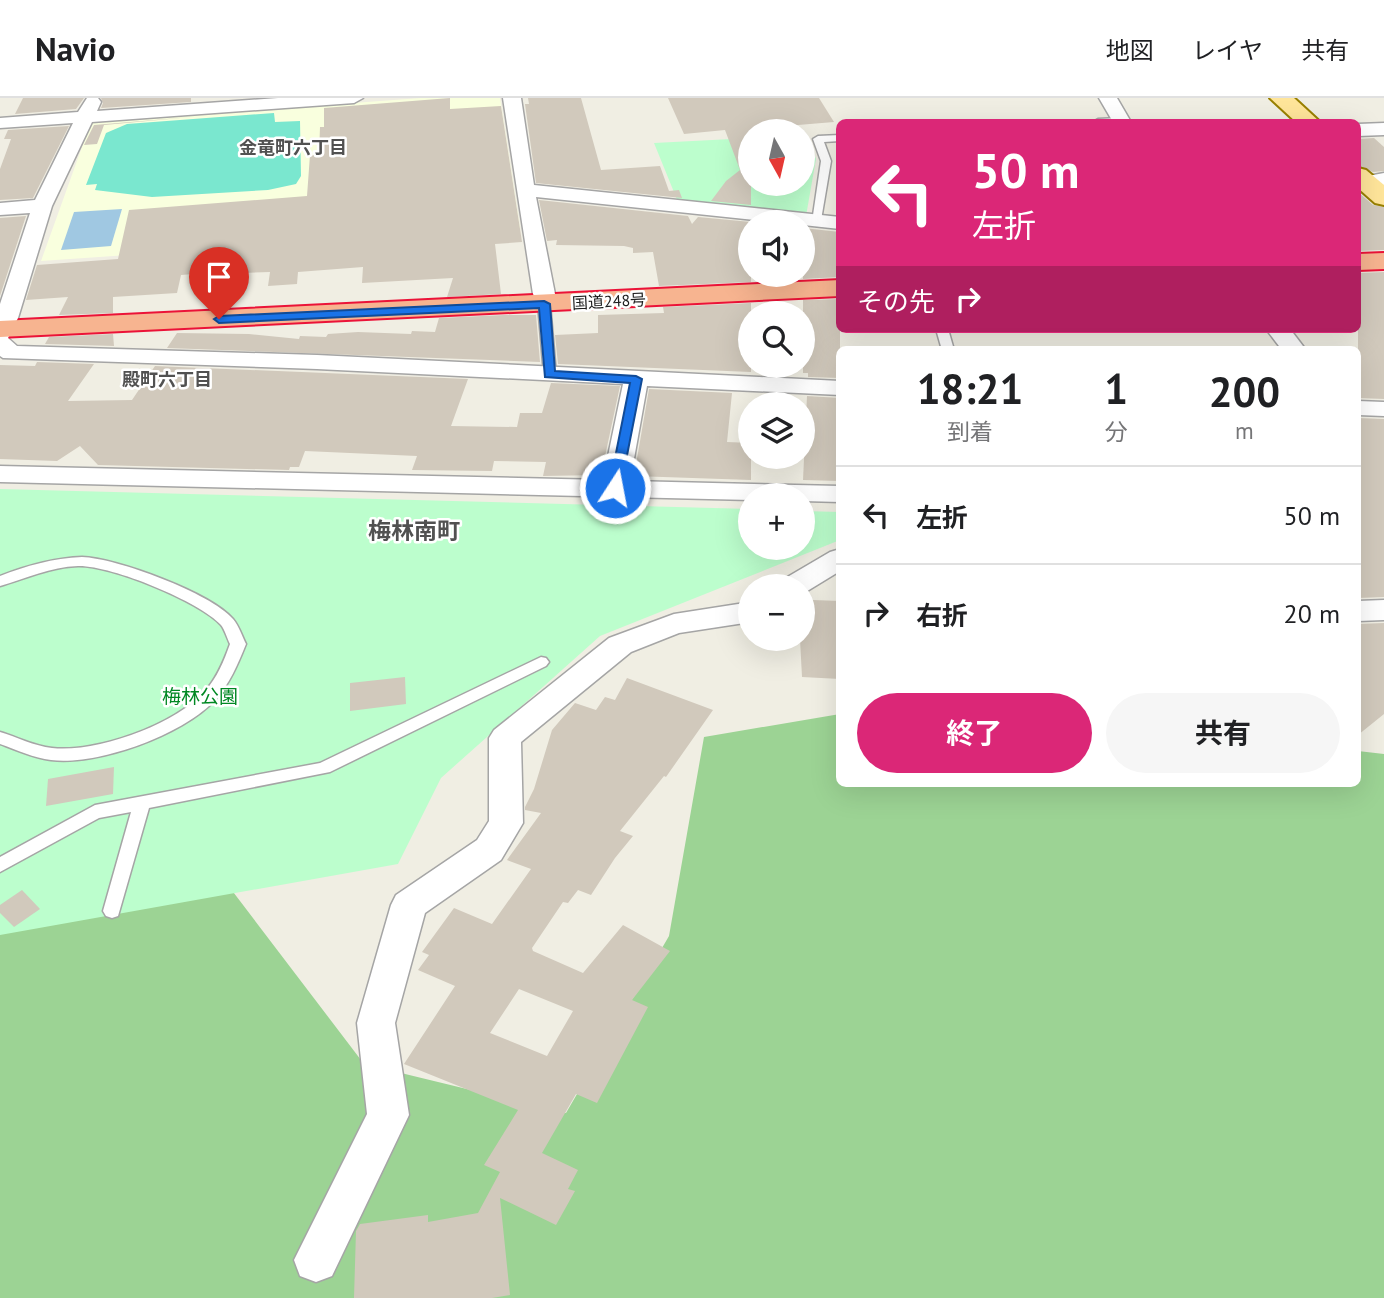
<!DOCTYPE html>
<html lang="ja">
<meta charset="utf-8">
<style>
body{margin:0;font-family:"PT Sans","Noto Sans JP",sans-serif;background:#f6f6f6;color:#202124;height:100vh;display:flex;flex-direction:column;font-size:26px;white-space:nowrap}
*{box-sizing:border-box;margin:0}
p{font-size:23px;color:#757577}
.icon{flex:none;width:38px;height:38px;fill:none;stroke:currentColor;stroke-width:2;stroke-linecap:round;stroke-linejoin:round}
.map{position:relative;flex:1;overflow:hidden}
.sheet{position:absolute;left:836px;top:248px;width:525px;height:441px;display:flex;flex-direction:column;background:#fff;border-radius:10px;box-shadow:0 7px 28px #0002}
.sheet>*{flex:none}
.hud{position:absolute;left:836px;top:21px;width:525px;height:214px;border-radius:10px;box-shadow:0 7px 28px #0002;background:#db2777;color:#fff;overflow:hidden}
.needle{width:46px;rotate:172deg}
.controls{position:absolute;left:738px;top:21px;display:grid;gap:14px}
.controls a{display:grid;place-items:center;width:77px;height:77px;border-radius:50%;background:#fff;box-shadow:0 7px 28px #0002;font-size:35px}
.pin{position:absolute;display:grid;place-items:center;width:60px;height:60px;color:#fff;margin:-72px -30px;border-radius:50% 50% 50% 0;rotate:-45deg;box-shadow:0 0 7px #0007}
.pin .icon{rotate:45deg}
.me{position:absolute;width:77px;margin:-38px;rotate:11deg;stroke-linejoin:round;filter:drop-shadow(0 0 5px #0008)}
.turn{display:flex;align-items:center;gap:24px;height:147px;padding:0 21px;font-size:32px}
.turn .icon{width:91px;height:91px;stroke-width:2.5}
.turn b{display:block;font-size:49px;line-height:60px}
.then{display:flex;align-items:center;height:66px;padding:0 21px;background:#0003;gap:14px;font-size:26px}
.eta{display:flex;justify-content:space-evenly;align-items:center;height:119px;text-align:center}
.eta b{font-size:42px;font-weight:700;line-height:49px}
.cta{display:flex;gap:14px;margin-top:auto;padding:14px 21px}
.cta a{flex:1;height:80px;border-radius:42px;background:#db2777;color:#fff;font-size:28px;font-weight:700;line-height:80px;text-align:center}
.cta a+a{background:#f6f6f6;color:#202124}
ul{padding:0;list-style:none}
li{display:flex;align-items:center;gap:21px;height:98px;padding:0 21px;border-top:2px solid #e0e0e0}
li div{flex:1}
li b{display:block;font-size:26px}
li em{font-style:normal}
header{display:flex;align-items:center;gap:42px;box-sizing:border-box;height:98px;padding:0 35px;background:#fff;border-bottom:2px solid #e0e0e0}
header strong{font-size:33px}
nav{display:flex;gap:38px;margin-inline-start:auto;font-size:24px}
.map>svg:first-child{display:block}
.education{fill:#f9ffde}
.forest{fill:#9cd394}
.park{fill:#bcfecd}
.pitch{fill:#7ae7cf}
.water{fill:#a0c8e2}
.building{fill:#d1c9bc;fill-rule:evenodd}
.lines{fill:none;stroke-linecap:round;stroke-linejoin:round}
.service-casing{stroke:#a5a5a5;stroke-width:3}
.minor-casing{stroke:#a5a5a5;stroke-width:3}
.primary-casing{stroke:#998000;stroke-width:4}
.trunk-casing{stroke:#eb1338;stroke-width:4}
.service{fill:#fff;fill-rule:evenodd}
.minor{fill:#fff;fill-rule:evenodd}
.primary{fill:#ffe59a;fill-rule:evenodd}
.trunk{fill:#f7b490;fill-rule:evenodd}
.route{fill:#1a73e8;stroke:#114b97;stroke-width:2}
.labels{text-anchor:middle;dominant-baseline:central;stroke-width:5;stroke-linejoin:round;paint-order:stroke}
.far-street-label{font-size:16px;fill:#1e1e1e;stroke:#fff}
.far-neighbourhood-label{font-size:18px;font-weight:bold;fill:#515151;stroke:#fff}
.park-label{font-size:19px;fill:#018823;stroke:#fff}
.quarter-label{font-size:23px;font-weight:bold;fill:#515151;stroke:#fff}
</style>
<header>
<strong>Navio</strong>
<nav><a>地図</a><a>レイヤ</a><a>共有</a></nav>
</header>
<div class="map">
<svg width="1384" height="1200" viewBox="0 0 1384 1200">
<rect width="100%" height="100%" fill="#f0eee3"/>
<path class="education" d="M421,0H500L520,130L41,163L91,24Z"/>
<path class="forest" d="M840,616V686H1358V653L1384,656V1200H0V830L224,782L364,966L566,1015L669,838L704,639Z"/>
<g class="park">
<path d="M803,37H807L816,61L806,118L678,104L654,45L751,40V86H803Z"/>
<path d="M0,391L751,411V450H803V413L840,414V442L600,538L441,680L398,766L0,837Z"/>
</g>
<path class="pitch" d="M274,15L275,24L300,23L301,78L296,86L268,92L152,99L95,92L97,86L86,87L106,35L127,26Z"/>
<path class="water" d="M122,111L111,148L61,152L74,114Z"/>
<g class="building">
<path d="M23,0H84L76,11L15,16Z"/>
<path d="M101,0H191V4L101,10L103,5Z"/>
<path d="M450,0V11L501,8L522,144L495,146L501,196L447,199L453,180L362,185L363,169L298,174L297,186L268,188L270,174L242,175L243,172L181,177L177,195L113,199V215L59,217L68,199L26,202L37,167L118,161L129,112L307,98L310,57H319L320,29H324V10Z"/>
<path d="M528,0H581L601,72L660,68L669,93L679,92L682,100L536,85L525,6H529Z"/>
<path d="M668,0H819L834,24L751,31V107L711,103L726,83L740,72L725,32L684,36Z"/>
<path d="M191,19L104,27L97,46L84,47L94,27Z"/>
<path d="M69,28L33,100L0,102V71L11,41H4L8,32Z"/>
<path d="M1374,40L1384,49V73L1373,74L1358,68V41Z"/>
<path d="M1358,94L1373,107L1384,109V152L1358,153Z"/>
<path d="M539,102L688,118L692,126L698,119L751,124V184L659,188L653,154L633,155V150L624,148L556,147L557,142L547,143Z"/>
<path d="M26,118L0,198V120Z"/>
<path d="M803,130L840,134V179L803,181Z"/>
<path d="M1384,174V301L1358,300V175Z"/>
<path d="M840,201V280L808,279V275H803V202Z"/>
<path d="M751,205V274L558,266L555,237L598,235V217L664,215L663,209Z"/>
<path d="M504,217H536L540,264L167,250L177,235L249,236L299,241L300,238L326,239L328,236L358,234L411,236L412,233L435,234L439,220Z"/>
<path d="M113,236L114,248L45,246L49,239Z"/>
<path d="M37,264L94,266L68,303L132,302L155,268L468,281L451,328L517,329L520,315H542L551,285L620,288L601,377L543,378L546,364L494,363L492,373L412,372L417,358L305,353L299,369H290L289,372L98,367L80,348L57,363L0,361V267L35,268Z"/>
<path d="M649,291L732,295L727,344L751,345V382L634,378Z"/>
<path d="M807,298L840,300V383L803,382Z"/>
<path d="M1358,320L1384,321V499L1358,500Z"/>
<path d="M813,502L840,503V581L802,579L800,541H803V516H815Z"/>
<path d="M1384,525V616L1358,637V526Z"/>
<path d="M405,579L406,606L350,613V585Z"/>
<path d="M627,580L713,612L666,679L664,678L620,733L633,738L615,760L591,797L578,792L568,805L563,804L532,850L533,853L583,875L623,827L670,853L632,902L648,909L597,1005L576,996L542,1055L578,1072L568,1091L575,1093L556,1127L500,1100L510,1197L492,1200H354L356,1133L360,1126L428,1117V1124L478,1115L500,1074L484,1067L518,1012L404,966L455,888L418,872L429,857L422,854L454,810L492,826L531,771L507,762L541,715L525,712V709L534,691L552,632L575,605L596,612L605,599L615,602ZM519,891L573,913L547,958L490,935Z"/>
<path d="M114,669L113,696L46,708L48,681Z"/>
<path d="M22,792L40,811L14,829L0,815V807Z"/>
</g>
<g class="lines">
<defs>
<g id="service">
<path d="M1121,20L1125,24H1093L1098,21Z"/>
<path d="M840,37V43L824,44L831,63L821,122L812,124L821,63L813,41L818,38Z"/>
<path d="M544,203L550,206L556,277L550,281L544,277L538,206Z"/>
<path d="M936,231H948L954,252H942Z"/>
<path d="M82,459C116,460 211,495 233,521C239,528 242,538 246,546C238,566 229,587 215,602C183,637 97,668 51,662C34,660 17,652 0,646V634C17,639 34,648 52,650C96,655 175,627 205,593C217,580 224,563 230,546C227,540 225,532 221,527C199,503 110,467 78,468C50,469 27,480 0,488V478C26,468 53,460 82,459Z"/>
<path d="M541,559L546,560L549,564L546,568L330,674L149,710L118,818L112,820L106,818L103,813L131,714L99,720L0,774V759L95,707L320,665Z"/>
</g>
<g id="minor">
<path d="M87,0H98L101,4L97,13L278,0H363L354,5L92,24L52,108L18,220L8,240L17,248L317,257L840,283V297L647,288L630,383L840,388V404L803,403V397H751V402L0,384V368L603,382L623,286L317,271L3,260L0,258V206L30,115L0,117V105L35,102L73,25L0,30V20L78,14Z"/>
<path d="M503,0H521L534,87L840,119V131L803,127V124H774L536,99L555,196L552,201H536L533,196Z"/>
<path d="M1099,0H1117L1131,24H1113Z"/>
<path d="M1384,25V37L1358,38V26Z"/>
<path d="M1384,75V87L1368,86L1365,82L1368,78Z"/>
<path d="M1266,231H1290L1306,252H1282Z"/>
<path d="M1358,303L1384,304V318L1358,317Z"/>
<path d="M840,451V473L804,495L803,488H780L784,481L830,454Z"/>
<path d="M1384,502V522L1358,523V503Z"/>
<path d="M751,504V524L679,535L631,554L521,644L523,725L501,762L425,815L395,925L409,1017L332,1178L316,1184L300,1178L294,1162L367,1016L357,925L391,807L396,797L477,742L489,723V640L494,632L609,540L674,516Z"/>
</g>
<g id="primary">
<path d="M1270,0H1294L1320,24H1296Z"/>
<path d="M1358,70L1366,72L1384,87V107L1375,105L1358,90Z"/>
</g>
<g id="trunk">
<path d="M1384,155V171L1358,172V156Z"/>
<path d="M840,182V198L0,239V223Z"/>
</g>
</defs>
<use href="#service" class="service-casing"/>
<use href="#minor" class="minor-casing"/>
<use href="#primary" class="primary-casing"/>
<use href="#trunk" class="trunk-casing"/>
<use href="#service" class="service"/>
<use href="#minor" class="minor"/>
<use href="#primary" class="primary"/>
<use href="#trunk" class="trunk"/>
</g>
<path class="route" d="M544,203L550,206L555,273L636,278L642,281L620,393H611L609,390L630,285L545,279L539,210L219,225L214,221L219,218Z"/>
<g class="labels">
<g class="far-street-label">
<text transform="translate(609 203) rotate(-3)">国道248号</text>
</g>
<g class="far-neighbourhood-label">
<text x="293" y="49">金竜町六丁目</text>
<text x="167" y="281">殿町六丁目</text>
</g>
<g class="park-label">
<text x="200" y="598">梅林公園</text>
</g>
<g class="quarter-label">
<text x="414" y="432">梅林南町</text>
</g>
</g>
</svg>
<div class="controls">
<a><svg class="needle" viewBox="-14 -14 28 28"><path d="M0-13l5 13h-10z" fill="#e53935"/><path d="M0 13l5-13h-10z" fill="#757577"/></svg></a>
<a><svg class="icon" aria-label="sound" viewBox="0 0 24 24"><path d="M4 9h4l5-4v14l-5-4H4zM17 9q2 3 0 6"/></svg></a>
<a><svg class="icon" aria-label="search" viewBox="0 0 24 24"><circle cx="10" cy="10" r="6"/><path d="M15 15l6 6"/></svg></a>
<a><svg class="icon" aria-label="layers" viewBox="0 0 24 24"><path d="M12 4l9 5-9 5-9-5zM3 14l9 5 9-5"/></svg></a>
<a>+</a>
<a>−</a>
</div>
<div class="pin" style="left:219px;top:221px;background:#d93025"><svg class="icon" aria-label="arrive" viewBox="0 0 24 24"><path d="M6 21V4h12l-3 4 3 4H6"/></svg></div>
<svg class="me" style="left:615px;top:390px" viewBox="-20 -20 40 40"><circle r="17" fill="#1a73e8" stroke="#fff" stroke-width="3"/><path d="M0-11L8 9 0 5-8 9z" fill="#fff"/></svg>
<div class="hud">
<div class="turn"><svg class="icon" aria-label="left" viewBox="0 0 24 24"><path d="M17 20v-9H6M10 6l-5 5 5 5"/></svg><div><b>50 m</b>左折</div></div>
<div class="then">その先<svg class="icon" aria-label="right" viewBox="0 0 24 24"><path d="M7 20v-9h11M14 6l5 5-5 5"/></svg></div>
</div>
<section class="sheet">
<div class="eta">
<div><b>18:21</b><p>到着</p></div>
<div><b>1</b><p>分</p></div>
<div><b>200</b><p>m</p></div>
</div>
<ul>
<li><svg class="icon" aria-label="left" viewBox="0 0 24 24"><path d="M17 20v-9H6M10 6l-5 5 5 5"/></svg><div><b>左折</b></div><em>50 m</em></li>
<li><svg class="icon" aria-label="right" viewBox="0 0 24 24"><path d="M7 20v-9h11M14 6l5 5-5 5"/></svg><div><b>右折</b></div><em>20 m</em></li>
</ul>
<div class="cta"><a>終了</a><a>共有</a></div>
</section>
</div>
